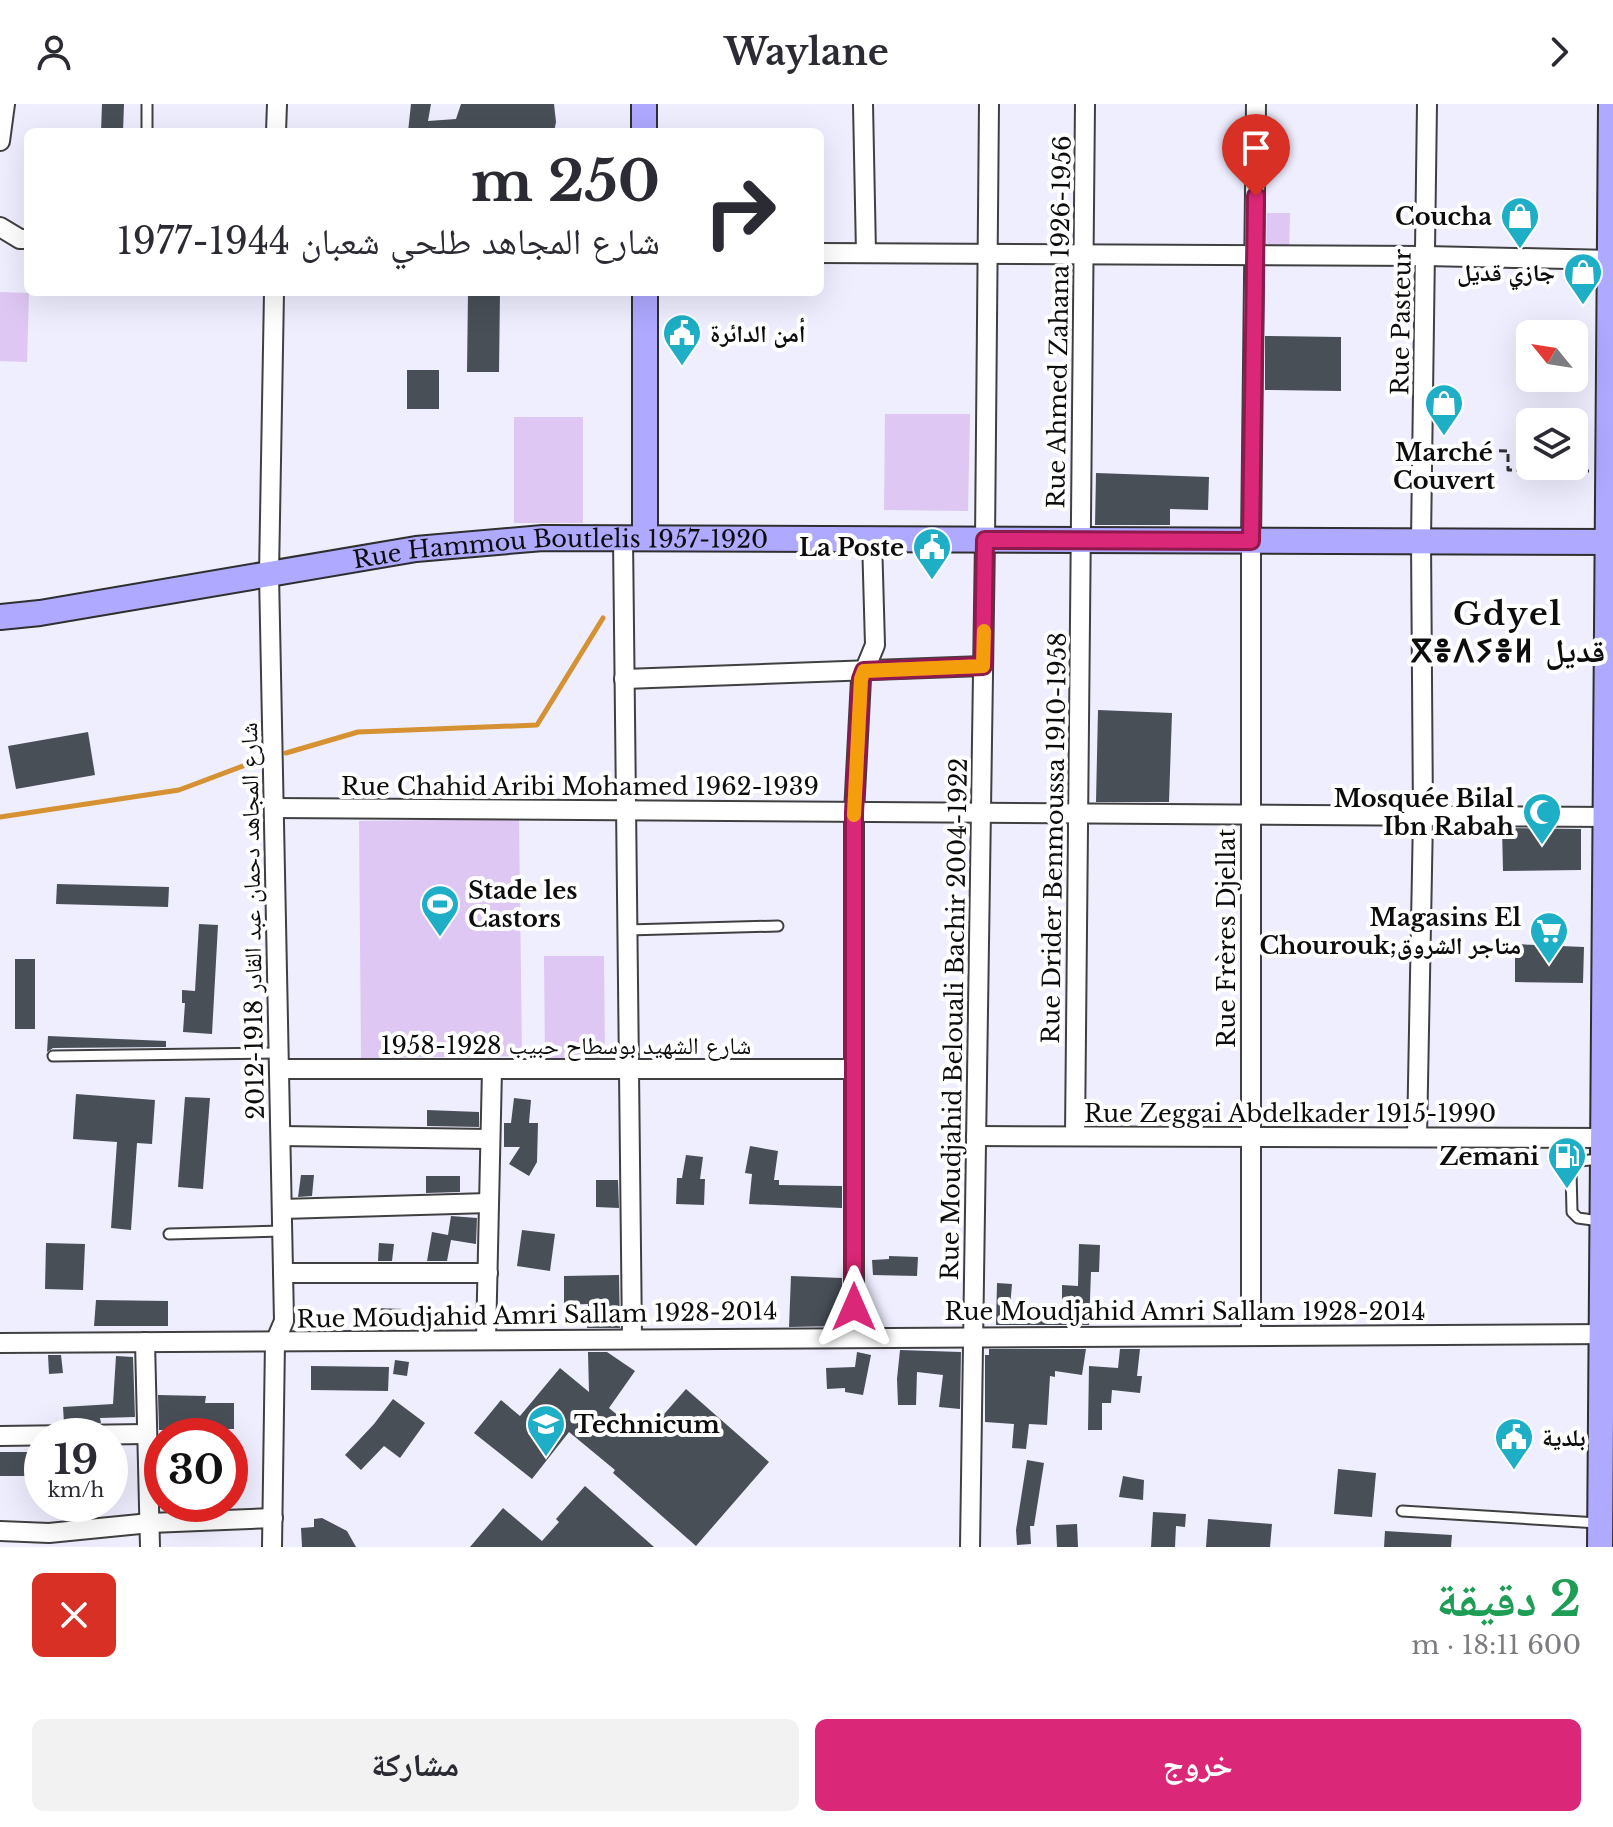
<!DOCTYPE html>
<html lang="ar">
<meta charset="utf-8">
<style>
body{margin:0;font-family:"Libre Baskerville","Noto Naskh Arabic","Noto Sans Tifinagh",serif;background:#f2f2f3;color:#2b2b33;direction:rtl;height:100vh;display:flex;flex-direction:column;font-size:30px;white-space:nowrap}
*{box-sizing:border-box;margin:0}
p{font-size:26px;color:#7c7c81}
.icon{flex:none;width:44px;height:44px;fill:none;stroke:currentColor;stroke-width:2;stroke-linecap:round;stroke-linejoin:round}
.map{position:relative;height:1443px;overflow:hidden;direction:ltr}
.side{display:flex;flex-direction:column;background:#fff;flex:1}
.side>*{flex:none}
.guide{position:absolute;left:24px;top:24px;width:800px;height:168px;border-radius:12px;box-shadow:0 8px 32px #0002;direction:rtl;background:#fff;color:#2b2b33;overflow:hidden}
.needle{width:52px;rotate:300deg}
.controls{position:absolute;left:1516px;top:216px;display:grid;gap:16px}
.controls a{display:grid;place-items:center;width:72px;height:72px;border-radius:12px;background:#fff;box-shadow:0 8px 32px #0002;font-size:40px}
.speed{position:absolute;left:24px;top:1314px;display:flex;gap:16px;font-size:40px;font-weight:700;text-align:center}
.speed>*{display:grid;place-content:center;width:104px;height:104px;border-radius:50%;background:#fff;box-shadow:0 8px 32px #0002;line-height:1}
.speed small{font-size:20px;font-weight:400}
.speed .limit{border:12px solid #d22;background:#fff;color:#111}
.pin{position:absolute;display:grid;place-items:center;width:68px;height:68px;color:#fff;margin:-82px -34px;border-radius:50% 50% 50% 0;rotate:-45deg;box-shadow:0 0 8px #0007}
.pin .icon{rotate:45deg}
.me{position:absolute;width:88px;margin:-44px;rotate:0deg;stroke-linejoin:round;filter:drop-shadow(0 0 6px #0008)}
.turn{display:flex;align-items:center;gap:28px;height:168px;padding:0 32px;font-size:36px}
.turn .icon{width:104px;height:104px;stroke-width:2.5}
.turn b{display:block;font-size:56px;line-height:68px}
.round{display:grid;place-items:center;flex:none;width:84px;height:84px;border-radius:12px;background:#f2f2f3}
.head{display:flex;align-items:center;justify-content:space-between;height:136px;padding:0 32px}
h1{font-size:48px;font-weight:700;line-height:60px;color:#1e9e55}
.action{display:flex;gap:16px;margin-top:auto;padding:16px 32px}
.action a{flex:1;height:92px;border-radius:12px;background:#db2777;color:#fff;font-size:32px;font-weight:700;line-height:92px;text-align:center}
.action a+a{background:#f2f2f3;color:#2b2b33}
header{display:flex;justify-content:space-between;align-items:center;height:104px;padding:0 32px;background:#fff;font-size:36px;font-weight:700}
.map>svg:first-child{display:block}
.pitch{fill:#dec7f2}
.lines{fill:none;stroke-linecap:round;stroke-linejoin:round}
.stream{stroke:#d59132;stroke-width:5}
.building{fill:#494f57}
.service-casing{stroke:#404040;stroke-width:13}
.minor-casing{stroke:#404040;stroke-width:22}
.secondary-casing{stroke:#2f2f2f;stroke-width:28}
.path{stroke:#2f2f2f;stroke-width:3;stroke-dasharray:8 4;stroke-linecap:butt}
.service{stroke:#fff;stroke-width:9}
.minor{stroke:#fff;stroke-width:18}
.secondary{stroke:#afa9ff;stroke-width:24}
.route-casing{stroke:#8e194d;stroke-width:20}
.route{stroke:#db2777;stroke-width:14}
.slow{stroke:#f59e0b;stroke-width:14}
.labels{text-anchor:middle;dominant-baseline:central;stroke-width:8;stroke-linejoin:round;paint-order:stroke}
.poi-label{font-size:24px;font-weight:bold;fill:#0d0d0d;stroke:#fff;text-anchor:end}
.street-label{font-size:24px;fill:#0d0d0d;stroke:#fff}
.district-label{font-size:32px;font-weight:bold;letter-spacing:2px;fill:#0d0d0d;stroke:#fff}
</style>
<header><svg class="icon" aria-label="forward" viewBox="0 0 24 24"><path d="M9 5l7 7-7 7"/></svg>Waylane<svg class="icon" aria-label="person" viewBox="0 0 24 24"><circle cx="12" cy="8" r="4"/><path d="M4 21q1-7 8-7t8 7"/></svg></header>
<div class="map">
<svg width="1613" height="1443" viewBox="0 0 1613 1443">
<rect width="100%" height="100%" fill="#eef"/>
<g class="pitch">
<path d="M1267,109H1290L1289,150L1266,149Z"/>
<path d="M0,188L29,189L27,258L0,257Z"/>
<path d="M885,310H970L968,407L884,406Z"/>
<rect x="514" y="313" width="69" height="106"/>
<path d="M519,715L522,952L361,954L359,717Z"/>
<path d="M544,852H604L605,957L545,959Z"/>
</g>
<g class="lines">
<g class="stream">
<path d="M286,649L358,628L537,621L603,514"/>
<path d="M0,713L179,686L259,656"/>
</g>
</g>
<g class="building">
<path d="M102,0H124L123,28H101Z"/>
<path d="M411,0H431L428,17L456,15L461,0H554L556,18L554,28H408Z"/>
<path d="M468,188H500L499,268H467Z"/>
<path d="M1265,232L1341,233V287L1265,286Z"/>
<rect x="407" y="266" width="32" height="39"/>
<path d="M1096,369L1209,373L1208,406L1170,405V421H1095Z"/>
<path d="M1098,606L1172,609L1169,698H1096Z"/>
<path d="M88,628L95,671L16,685L8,642Z"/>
<path d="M1502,724L1581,725V766L1503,767Z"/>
<path d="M57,780L169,783L168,803L56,800Z"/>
<path d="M199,820L218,821L212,930L183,928L185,899H182V886L195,887Z"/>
<path d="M1515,840L1584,843L1583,879L1515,878Z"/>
<rect x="15" y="855" width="20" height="70"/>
<path d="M48,932L166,937V943L53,944L47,948Z"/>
<path d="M76,990L155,996L152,1040L137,1039L131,1126L111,1124L117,1038L73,1035Z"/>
<path d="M185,993L210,994L203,1085L178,1083Z"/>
<path d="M514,994L531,996L529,1019H538L537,1058L529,1072L509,1060L520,1043H504V1019H511Z"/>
<path d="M427,1006L479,1008V1023L427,1022Z"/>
<path d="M750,1042L778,1047L774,1076H779V1081L842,1082V1104L749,1100L752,1070L745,1069Z"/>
<path d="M686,1051L703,1053L700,1075H705L704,1101L676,1100L677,1074H682Z"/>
<path d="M301,1071H314L312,1092L298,1093Z"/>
<path d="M426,1072H460V1088L426,1089Z"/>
<path d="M596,1076H618L619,1104L596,1103Z"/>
<path d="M451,1112L477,1114L476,1140L451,1136L447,1157H427L432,1128L448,1131Z"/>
<path d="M522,1126L555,1130L550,1167L517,1162Z"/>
<path d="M46,1139L85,1140L83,1186L45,1185Z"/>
<path d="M379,1139L394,1140L392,1157H378Z"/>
<path d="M1079,1140L1100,1141L1099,1168H1091L1089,1221H996L997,1179L1012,1180L1010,1203L1062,1204V1181L1078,1182Z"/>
<path d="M889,1152L918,1153L917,1172L873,1171L872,1156L889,1155Z"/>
<path d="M619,1171L620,1224H587L588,1200L564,1201V1172Z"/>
<path d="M791,1172L842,1174V1222L789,1223Z"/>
<path d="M96,1196L168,1197V1222H94Z"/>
<path d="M376,1204L403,1205L402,1219L375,1218Z"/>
<path d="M989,1245H1086L1082,1271L1055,1267V1273L1050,1272L1047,1321L1029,1320L1026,1345L1012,1344L1014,1320L985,1318V1251H989Z"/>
<path d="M1120,1245H1140L1137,1272H1142L1140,1289L1112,1286L1111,1299H1102V1326H1088L1089,1262L1118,1264Z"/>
<path d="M900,1246L961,1248L960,1305L939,1303L943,1271L917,1268L916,1301H898L897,1275Z"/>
<path d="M588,1248H607L635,1267L609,1304L644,1333L686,1285L769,1358L696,1442L613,1369L615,1366L569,1328L532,1375L474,1329L501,1296L520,1312L560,1264L589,1288Z"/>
<path d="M857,1248L871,1251L863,1291L845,1288V1284L827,1285L826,1264L855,1263Z"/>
<path d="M48,1251H61L63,1269L49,1270Z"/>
<path d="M116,1252L133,1253L135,1313L100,1314L101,1319H64L63,1303L113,1300Z"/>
<path d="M395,1256L409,1258L407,1272L393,1270Z"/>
<path d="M311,1262L389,1263L388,1287L311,1286Z"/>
<path d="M158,1291L206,1292L205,1299H234V1325L159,1326Z"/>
<path d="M393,1295L425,1319L400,1354L384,1342L361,1366L345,1351L374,1320Z"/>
<rect x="0" y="1348" width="27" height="24"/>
<path d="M110,1349H123L122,1369H110Z"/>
<path d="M1027,1356L1044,1359L1034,1422H1030L1031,1440L1017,1441L1016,1426Z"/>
<path d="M1338,1365L1376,1369L1372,1413L1334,1410Z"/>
<path d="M1123,1372L1144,1376L1143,1396L1119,1393Z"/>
<path d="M585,1382L654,1443H470L503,1404L542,1437L559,1418L556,1415Z"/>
<path d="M1153,1408L1186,1410L1185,1423L1176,1422L1175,1443H1151Z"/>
<path d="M322,1414L347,1427L356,1443H302L301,1424L314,1423V1415Z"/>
<path d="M1208,1415L1272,1420L1270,1443H1206Z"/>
<path d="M1077,1420L1078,1443H1057L1056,1421Z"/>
<path d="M1385,1427L1452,1431L1451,1443H1384Z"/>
</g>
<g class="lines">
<defs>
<g id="service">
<path d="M147,0V28"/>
<path d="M627,826L778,822"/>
<path d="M53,952L279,949"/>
<path d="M1600,1117L1578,1114L1572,1108L1571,1066L1580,1057L1600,1055"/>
<path d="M169,1130L282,1127"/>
<path d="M1402,1407L1598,1419"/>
</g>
<g id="minor">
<path d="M863,0L866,149"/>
<path d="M276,28L277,0"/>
<path d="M0,37L5,0"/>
<path d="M0,123L20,135H28"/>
<path d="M820,149L1426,152L1613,156"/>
<path d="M623,434L632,1234"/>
<path d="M624,575L983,562"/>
<path d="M274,704L1613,713"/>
<path d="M279,965H854"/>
<path d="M281,1032L490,1035"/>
<path d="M976,1032L1613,1034"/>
<path d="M1075,1032L1085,0"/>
<path d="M1417,1033L1423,713L1421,436L1427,0"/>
<path d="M282,1105L489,1099"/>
<path d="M283,1169H488"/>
<path d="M1251,1231V437L1256,0"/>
<path d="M854,1232V709L861,575L875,541L872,435"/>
<path d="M486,1236L492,965"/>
<path d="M145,1238L150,1443"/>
<path d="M0,1239L1613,1230"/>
<path d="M0,1332L146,1330"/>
<path d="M0,1427L49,1429L150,1419L273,1414"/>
<path d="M272,1443L275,1238L284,1217L269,470L274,188"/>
<path d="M970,1443L985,436L989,0"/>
</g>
<g id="secondary">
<path d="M644,0V28"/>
<path d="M645,188V434"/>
<path id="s1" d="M0,513L40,509L416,445L543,434L1613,438"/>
<path d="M1600,1443L1611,0"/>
</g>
</defs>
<use href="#service" class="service-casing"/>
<use href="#minor" class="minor-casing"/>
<use href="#secondary" class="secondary-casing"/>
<path class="path" d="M1439,346L1508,347V366L1589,367"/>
<use href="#service" class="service"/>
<use href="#minor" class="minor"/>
<use href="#secondary" class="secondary"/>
</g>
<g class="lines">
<defs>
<path id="route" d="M854,1203V709L861,575L864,567L983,562L985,436L1251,437L1256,92"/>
</defs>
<use href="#route" class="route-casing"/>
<use href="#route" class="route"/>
<path class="slow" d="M854,711L861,575L864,567L983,562L984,527"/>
</g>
<defs>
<symbol id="shop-pin" viewBox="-11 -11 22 30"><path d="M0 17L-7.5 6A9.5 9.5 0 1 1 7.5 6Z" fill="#1eaec5" stroke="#fff"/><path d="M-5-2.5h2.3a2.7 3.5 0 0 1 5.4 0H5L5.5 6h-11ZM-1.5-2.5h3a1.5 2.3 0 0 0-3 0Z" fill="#fff"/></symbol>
<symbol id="civic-pin" viewBox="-11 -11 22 30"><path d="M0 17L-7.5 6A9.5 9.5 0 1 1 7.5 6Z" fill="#1eaec5" stroke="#fff"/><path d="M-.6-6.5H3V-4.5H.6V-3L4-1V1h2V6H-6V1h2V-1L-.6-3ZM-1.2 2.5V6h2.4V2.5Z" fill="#fff"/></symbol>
<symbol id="mosque-pin" viewBox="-11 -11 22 30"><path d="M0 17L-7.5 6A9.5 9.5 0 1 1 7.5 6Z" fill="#1eaec5" stroke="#fff"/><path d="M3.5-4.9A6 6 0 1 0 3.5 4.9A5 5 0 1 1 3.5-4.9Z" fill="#fff"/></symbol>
<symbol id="stadium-pin" viewBox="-11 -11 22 30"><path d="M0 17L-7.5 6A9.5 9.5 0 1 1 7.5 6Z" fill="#1eaec5" stroke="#fff"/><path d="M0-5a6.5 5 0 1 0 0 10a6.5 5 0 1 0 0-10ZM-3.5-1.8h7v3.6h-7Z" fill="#fff"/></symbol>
<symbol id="supermarket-pin" viewBox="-11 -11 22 30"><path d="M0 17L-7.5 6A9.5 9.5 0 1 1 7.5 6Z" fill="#1eaec5" stroke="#fff"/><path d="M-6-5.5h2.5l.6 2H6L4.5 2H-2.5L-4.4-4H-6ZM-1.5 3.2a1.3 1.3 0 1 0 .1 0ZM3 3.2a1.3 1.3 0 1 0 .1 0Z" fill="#fff"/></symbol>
<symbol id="fuel-pin" viewBox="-11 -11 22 30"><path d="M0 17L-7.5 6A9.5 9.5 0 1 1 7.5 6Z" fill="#1eaec5" stroke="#fff"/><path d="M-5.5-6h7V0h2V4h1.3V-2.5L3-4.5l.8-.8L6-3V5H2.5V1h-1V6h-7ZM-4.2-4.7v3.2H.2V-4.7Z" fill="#fff"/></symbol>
<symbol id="school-pin" viewBox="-11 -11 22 30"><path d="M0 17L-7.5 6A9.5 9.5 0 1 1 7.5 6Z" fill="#1eaec5" stroke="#fff"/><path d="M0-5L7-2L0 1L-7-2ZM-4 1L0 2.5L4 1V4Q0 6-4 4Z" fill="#fff"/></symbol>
</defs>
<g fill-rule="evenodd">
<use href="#shop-pin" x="1498" y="90" width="44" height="60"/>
<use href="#shop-pin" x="1561" y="146" width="44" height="60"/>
<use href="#civic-pin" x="660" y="207" width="44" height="60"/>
<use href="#shop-pin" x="1422" y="277" width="44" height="60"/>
<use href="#civic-pin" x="910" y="421" width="44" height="60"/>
<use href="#mosque-pin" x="1520" y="686" width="44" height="60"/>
<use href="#stadium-pin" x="418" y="778" width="44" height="60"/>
<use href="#supermarket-pin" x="1527" y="805" width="44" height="60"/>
<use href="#fuel-pin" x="1545" y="1030" width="44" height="60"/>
<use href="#school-pin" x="524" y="1298" width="44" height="60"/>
<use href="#civic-pin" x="1492" y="1311" width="44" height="60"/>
</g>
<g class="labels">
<g class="poi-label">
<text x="1492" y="112">Coucha</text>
<text x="1555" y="168">جازي قديل</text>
<text x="710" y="229" text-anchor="start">أمن الدائرة</text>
<text x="1444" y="348" text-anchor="middle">Marché<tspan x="1444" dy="28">Couvert</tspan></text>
<text x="904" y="443">La Poste</text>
<text x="1514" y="694">Mosquée Bilal<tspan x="1514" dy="28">Ibn Rabah</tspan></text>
<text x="468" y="786" text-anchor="start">Stade les<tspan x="468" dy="28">Castors</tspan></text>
<text x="1521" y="813">Magasins El<tspan x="1521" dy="28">Chourouk;متاجر الشروق</tspan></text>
<text x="1539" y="1052">Zemani</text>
<text x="574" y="1320" text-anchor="start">Technicum</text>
<text x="1542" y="1333" text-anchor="start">بلدية</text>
</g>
<g class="street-label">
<text transform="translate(1059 218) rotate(-89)">Rue Ahmed Zahana 1926-1956</text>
<text transform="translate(1401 218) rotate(-89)">Rue Pasteur</text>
<text stroke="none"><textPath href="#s1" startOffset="566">Rue Hammou Boutlelis 1957-1920</textPath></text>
<text x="580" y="682">Rue Chahid Aribi Mohamed 1962-1939</text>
<text transform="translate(1054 734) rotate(-89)">Rue Drider Benmoussa 1910-1958</text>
<text transform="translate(252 817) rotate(-91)">شارع المجاهد دحمان عبد القادر 1918-2012</text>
<text transform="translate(1226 834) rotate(-90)">Rue Frères Djellat</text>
<text transform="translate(954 915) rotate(-89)">Rue Moudjahid Belouali Bachir 2004-1922</text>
<text x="566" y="941">شارع الشهيد بوسطاح حبيب 1928-1958</text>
<text x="1290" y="1009">Rue Zeggai Abdelkader 1915-1990</text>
<text x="1185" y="1207">Rue Moudjahid Amri Sallam 1928-2014</text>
<text transform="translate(537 1211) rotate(-1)">Rue Moudjahid Amri Sallam 1928-2014</text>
</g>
<g class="district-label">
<text x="1508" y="510">Gdyel<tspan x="1508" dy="37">ⴳⴻⴷⵢⴻⵍ قديل</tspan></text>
</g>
</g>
</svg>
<div class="controls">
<a><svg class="needle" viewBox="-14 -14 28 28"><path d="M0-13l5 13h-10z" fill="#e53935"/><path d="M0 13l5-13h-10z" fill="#7c7c81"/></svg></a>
<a><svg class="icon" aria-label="layers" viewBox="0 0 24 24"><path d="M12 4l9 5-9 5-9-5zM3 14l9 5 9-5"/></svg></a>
</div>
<div class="speed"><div>19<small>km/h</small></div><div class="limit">30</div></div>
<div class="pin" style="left:1256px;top:92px;background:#d93025"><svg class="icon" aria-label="arrive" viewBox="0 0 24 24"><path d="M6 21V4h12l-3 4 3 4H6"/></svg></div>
<svg class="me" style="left:854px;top:1203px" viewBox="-20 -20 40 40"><path d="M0-17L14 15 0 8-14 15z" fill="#db2777" stroke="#fff" stroke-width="4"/></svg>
<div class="guide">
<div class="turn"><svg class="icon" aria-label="right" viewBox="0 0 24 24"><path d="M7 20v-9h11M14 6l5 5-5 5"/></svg><div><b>250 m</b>شارع المجاهد طلحي شعبان 1944-1977</div></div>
</div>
</div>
<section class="side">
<div class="head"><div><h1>2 دقيقة</h1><p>600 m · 18:11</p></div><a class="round" style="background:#d93025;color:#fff"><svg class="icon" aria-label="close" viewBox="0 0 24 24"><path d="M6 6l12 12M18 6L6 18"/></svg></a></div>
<div class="action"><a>خروج</a><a>مشاركة</a></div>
</section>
